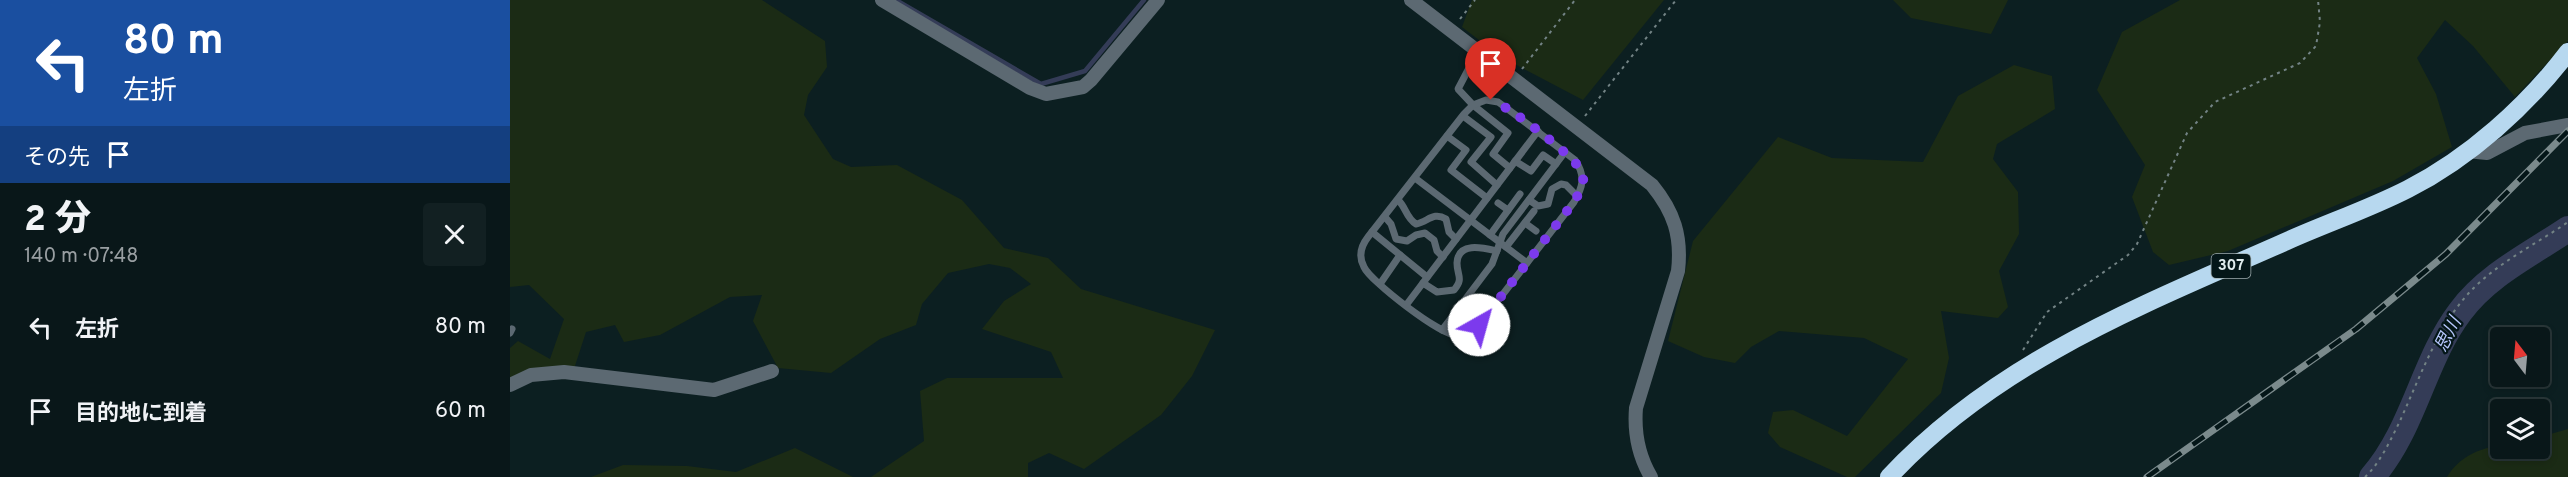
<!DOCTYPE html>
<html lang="ja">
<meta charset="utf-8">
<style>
body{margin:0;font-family:Overpass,"Noto Sans JP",sans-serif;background:#122022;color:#f1f3f6;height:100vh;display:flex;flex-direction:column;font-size:22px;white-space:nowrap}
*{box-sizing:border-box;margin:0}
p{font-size:20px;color:#999fa2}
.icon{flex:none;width:33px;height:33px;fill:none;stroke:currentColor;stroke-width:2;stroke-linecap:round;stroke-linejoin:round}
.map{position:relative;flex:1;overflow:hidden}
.panel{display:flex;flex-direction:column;background:#091719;width:510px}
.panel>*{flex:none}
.top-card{background:#1a4fa0;color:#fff;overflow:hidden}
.needle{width:39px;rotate:344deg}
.buttons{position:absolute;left:1980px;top:327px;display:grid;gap:12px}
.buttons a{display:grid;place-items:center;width:60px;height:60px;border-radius:6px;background:#091719;box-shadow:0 3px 9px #0003,0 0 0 2px #293638;font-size:30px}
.pin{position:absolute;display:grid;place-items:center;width:51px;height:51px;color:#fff;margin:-62px -26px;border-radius:50% 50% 50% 0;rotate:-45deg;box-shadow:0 0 6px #0007}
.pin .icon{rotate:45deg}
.me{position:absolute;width:66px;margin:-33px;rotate:38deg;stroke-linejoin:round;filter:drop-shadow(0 0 4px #0008)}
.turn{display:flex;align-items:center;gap:21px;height:126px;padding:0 24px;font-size:27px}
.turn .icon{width:78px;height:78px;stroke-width:2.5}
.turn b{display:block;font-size:42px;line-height:51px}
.then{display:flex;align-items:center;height:57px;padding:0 24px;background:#0003;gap:12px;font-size:22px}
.round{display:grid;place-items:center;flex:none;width:63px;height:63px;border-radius:6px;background:#122022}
.headline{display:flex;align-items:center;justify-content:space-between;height:102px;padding:0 24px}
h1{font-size:36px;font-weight:800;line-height:45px}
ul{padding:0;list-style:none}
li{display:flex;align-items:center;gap:18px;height:84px;padding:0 24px}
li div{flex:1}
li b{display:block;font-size:22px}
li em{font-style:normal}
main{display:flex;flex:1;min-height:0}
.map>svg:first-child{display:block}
.green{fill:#1b2b15}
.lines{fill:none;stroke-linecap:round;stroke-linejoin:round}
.stream{stroke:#343c57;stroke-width:4.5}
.river{stroke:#343c57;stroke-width:26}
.path{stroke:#738385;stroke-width:2;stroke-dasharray:3 4.5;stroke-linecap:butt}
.lane{stroke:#5c6972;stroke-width:7}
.street{stroke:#5c6972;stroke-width:14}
.highway{stroke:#b7d8ef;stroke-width:18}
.rail-casing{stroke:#7b8a8c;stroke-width:7}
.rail{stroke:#041618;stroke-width:4.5;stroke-dasharray:14;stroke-linecap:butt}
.route{stroke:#7c3aed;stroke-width:10;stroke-dasharray:0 18}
.labels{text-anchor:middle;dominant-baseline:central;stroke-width:4.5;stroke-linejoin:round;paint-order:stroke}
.shield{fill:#041618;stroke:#9facae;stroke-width:1.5}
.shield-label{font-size:15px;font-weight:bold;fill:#e1edee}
.water-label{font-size:18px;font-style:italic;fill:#b6c6fb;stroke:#041618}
</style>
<main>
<section class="panel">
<div class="top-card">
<div class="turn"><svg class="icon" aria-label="left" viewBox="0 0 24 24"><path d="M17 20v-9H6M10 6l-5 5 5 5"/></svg><div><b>80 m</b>左折</div></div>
<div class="then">その先<svg class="icon" aria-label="arrive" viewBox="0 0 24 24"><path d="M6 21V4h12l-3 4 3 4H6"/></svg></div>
</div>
<div class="headline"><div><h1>2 分</h1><p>140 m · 07:48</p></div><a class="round"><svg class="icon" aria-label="close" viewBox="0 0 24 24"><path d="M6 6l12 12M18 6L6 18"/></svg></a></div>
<ul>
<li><svg class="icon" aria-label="left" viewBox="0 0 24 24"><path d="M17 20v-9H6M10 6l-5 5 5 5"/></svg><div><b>左折</b></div><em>80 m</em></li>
<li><svg class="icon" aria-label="arrive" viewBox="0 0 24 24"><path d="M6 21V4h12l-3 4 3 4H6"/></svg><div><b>目的地に到着</b></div><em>60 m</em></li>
</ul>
</section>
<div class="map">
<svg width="2058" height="477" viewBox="0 0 2058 477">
<rect width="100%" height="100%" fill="#0c1f21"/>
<g class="green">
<path d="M0,0H252L315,41L317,67L298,95L294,115L323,159L341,167L387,165L452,200L494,248L538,258L571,289L705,330L682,376L651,415L574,469L539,453L518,463V477H361L414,441L410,391L437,378H553L541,352L472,329L494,301L521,284L500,268L479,264L438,273L412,304L406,325L370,339L321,373L268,368L243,321L252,295L220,297L150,335L114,342L105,325L76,332L64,369L0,379V348L8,341L40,359L54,319L19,285L0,287Z"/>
<path d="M962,0H1154L1073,100L991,57L952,27Z"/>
<path d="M1383,0H1498L1481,34L1401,18Z"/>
<path d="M1670,0H2058V41L2005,97L1963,46L1935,20L1907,58L1926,94L1942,147L1883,181L1718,251L1659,265L1643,252L1622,197L1635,165L1587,90L1612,32Z"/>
<path d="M1504,65L1542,76L1545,109L1487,144L1483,159L1508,192L1509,234L1489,271L1498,307L1488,318L1431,311L1439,358L1431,393L1345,477H1337L1270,447L1258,433L1263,412L1283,410L1337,436L1398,359L1354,338L1269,331L1241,347L1225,363L1194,357L1158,341L1183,241L1268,137L1322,158L1413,162L1448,96Z"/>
<path d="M2058,429V477H1937C1949,457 1968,449 1990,445V448H2030V437Z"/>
<path d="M285,448L343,477H81L113,465L177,466L226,472Z"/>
</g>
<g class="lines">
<path class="stream" d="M386,0L531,84L575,71L634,0"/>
<path class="river" d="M1862,477C1904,429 1913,361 1950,312C1977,275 2021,254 2058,229"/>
<g class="path">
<path d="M950,19L965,0"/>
<path d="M1012,69L1065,0"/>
<path d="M1075,116L1166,0"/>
<path d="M1513,350L1537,312L1618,255L1627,244L1677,133L1705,102L1790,63L1806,46L1810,22L1808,0"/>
<path d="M1855,477C1870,463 1880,441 1889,423C1907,384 1925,334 1952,301C1980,266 2022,247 2058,222"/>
</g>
<g class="lane">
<path d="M968,51L948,89L963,105L998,133L983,154L1000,168"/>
<path d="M976,100L988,102L995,107L1065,160C1076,176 1073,187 1064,202L973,320C966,329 957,335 946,335C930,335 860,281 854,267C848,256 851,246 858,237L954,114L963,105Z"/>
<path d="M953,116L981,137L961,162L987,185"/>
<path d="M937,136L956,150L941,170L977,198"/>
<path d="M1005,161L1021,171L1033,155L1046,164"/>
<path d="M905,178L1017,263"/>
<path d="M888,200C896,207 896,218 906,224C918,222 923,211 936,219L939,232L946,239"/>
<path d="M1019,200L1028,206L1038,204L1042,189L1051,184L1056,185L1067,196"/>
<path d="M988,203L998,210"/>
<path d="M875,217L881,224L886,239L897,241L906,235L915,233L924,240L927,251L933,257"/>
<path d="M1015,223L1026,231"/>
<path d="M862,232L917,277"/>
<path d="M980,235L1010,194"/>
<path d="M996,247L1024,211"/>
<path d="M913,283L927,292L944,290C954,278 947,276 947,263C948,241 974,248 987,251"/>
<path d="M870,284L890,255"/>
<path d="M897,304L1028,131"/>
<path d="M932,330L982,264L993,234L1055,152"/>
<path d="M0,333L2,329"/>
</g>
<g class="street">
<path d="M372,0L520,88L536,94L573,87L581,80L648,0"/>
<path d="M901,0L1142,185C1164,212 1172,236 1168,271L1126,408C1124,433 1128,455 1141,477"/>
<path d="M1957,151L1977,153L2015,133L2058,125"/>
<path d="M0,385L21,375L54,372L204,390L262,371"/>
</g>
<path class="highway" d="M1379,477C1488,360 1635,304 1777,241C1817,223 1859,209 1898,189C1959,158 2017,106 2058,52"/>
<defs>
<path id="rail" d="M1637,477L1846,329L1936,254L2058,131"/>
</defs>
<use href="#rail" class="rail-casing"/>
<use href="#rail" class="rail"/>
</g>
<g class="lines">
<path class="route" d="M969,325L1064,202C1069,193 1076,183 1072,172C1066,157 997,105 981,100"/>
</g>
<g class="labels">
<rect class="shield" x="1701.5" y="254" width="39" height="24" rx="4.5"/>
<g class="shield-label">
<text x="1721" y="266">307</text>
</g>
<g class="water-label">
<text transform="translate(1939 335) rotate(-63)">思川</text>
</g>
</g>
</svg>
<div class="buttons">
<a><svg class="needle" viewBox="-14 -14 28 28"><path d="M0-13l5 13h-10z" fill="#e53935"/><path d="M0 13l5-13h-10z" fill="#999fa2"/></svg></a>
<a><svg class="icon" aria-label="layers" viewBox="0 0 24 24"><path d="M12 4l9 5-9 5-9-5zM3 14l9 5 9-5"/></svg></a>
</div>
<div class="pin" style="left:981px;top:100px;background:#d93025"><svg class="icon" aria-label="arrive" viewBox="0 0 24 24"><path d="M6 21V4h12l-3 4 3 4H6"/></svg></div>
<svg class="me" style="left:969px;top:325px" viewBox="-20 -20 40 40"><circle r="19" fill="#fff"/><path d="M0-13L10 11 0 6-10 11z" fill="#7c3aed"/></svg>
</div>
</main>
